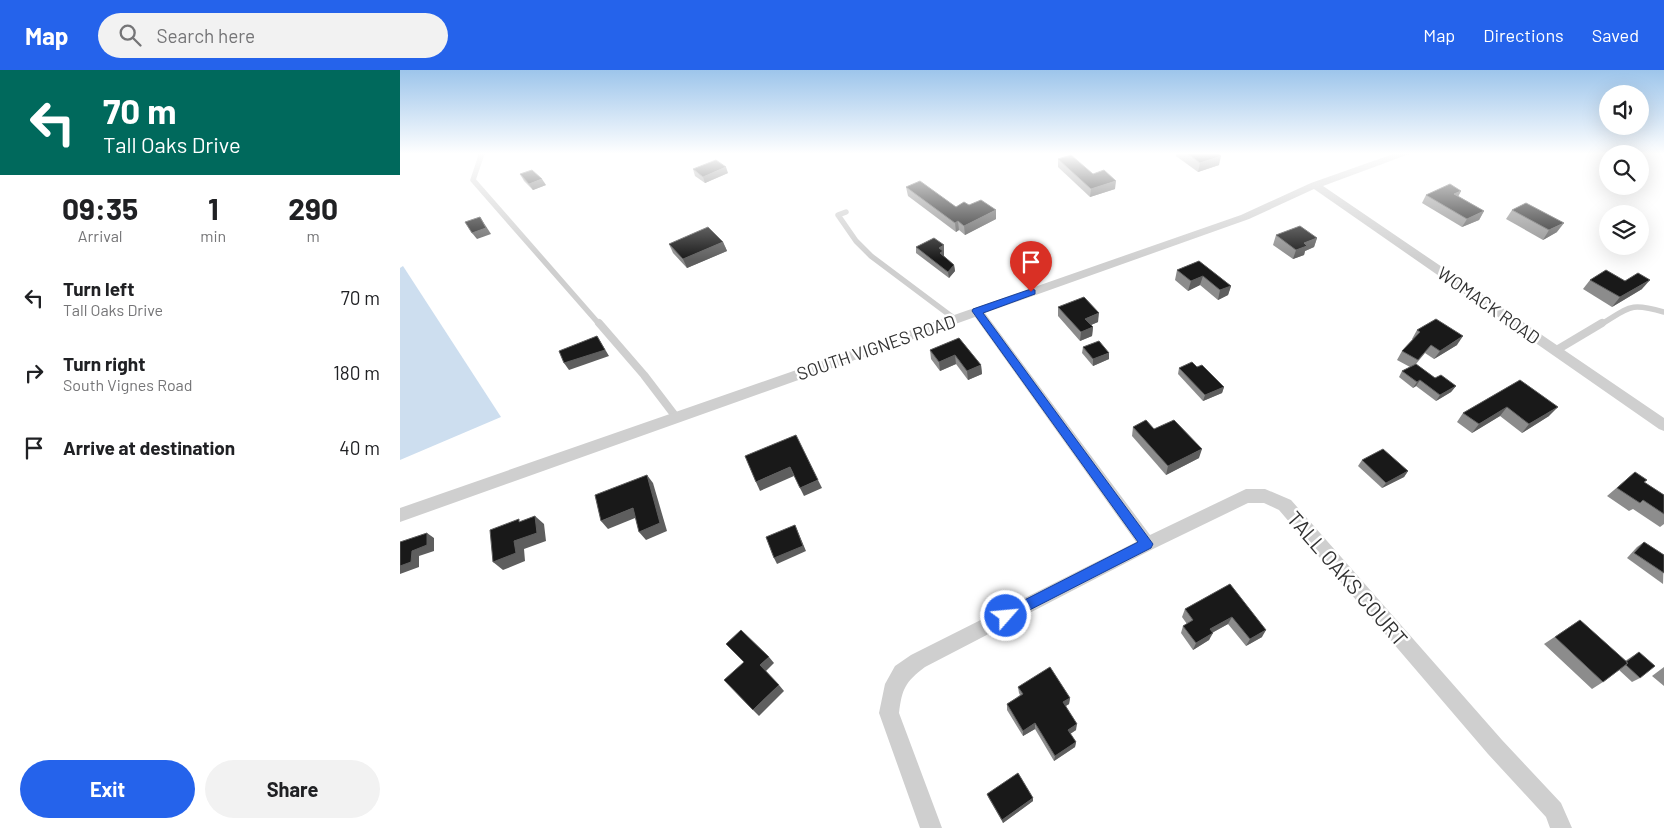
<!DOCTYPE html>
<style>
body{margin:0;font-family:Barlow,sans-serif;background:#f2f2f2;color:#202124;height:100vh;display:flex;flex-direction:column;font-size:19px;white-space:nowrap}
*{box-sizing:border-box;margin:0}
p{font-size:16px;color:#757577}
.icon{flex:none;width:28px;height:28px;fill:none;stroke:currentColor;stroke-width:2;stroke-linecap:round;stroke-linejoin:round}
.map{position:relative;flex:1;overflow:hidden}
.sheet{display:flex;flex-direction:column;background:#fff;width:400px}
.sheet>*{flex:none}
.top-card{background:#00695c;color:#fff;overflow:hidden}
.controls{position:absolute;left:1199px;top:15px;display:grid;gap:10px}
.controls a{display:grid;place-items:center;width:50px;height:50px;border-radius:50%;background:#fff;box-shadow:0 5px 20px #0002;font-size:25px}
.pin{position:absolute;display:grid;place-items:center;width:42px;height:42px;color:#fff;margin:-51px -21px;border-radius:50% 50% 50% 0;rotate:-45deg;box-shadow:0 0 5px #0007}
.pin .icon{rotate:45deg}
.me{position:absolute;width:55px;margin:-28px;rotate:63deg;stroke-linejoin:round;filter:drop-shadow(0 0 4px #0008)}
.turn{display:flex;align-items:center;gap:18px;height:105px;padding:0 20px;font-size:22px}
.turn .icon{width:65px;height:65px;stroke-width:2.5}
.turn b{display:block;font-size:35px;line-height:42px}
.eta{display:flex;justify-content:space-evenly;align-items:center;height:85px;text-align:center}
.eta b{font-size:30px;font-weight:700;line-height:35px}
.action{display:flex;gap:10px;margin-top:auto;padding:10px 20px}
.action a{flex:1;height:58px;border-radius:30px;background:#2563eb;color:#fff;font-size:20px;font-weight:700;line-height:58px;text-align:center}
.action a+a{background:#f2f2f2;color:#202124}
ul{padding:0;list-style:none}
li{display:flex;align-items:center;gap:15px;height:75px;padding:0 20px}
li div{flex:1}
li b{display:block;font-size:19px}
li em{font-style:normal}
header{display:flex;align-items:center;gap:30px;box-sizing:border-box;height:70px;padding:0 25px;background:#2563eb;color:#fff}
header strong{font-size:24px}
nav{display:flex;gap:28px;margin-inline-start:auto;font-size:18px}
.search{width:350px;height:45px;background:#f2f2f2;display:flex;align-items:center;gap:12px;box-sizing:border-box;padding:0 18px;border-radius:28px;color:#757577;font-size:19px}
main{display:flex;flex:1;min-height:0}
.map>svg:first-child{display:block}
.water{fill:#cddeef}
.lines{fill:none;stroke-linecap:round;stroke-linejoin:round}
.lane-far1{stroke:#cfcfcf;stroke-width:5.5}
.lane{stroke:#cfcfcf;stroke-width:8}
.street{fill:#cfcfcf;fill-rule:evenodd}
.wall{fill:#8c8c8c}
.shaded-wall{fill:#5e5e5e}
.building{fill:#191919;stroke:#5e5e5e}
.route{fill:#2563eb;stroke:#184099}
.labels{text-anchor:middle;dominant-baseline:central;stroke-width:5;stroke-linejoin:round;paint-order:stroke}
.street-label{font-size:18px;fill:#323232;stroke:#fff}
.near-street-label{font-size:21px;fill:#323232;stroke:#fff}
</style>
<header>
<strong>Map</strong>
<div class="search"><svg class="icon" aria-label="search" viewBox="0 0 24 24"><circle cx="10" cy="10" r="6"/><path d="M15 15l6 6"/></svg>Search here</div>
<nav><a>Map</a><a>Directions</a><a>Saved</a></nav>
</header>
<main>
<section class="sheet">
<div class="top-card">
<div class="turn"><svg class="icon" aria-label="left" viewBox="0 0 24 24"><path d="M17 20v-9H6M10 6l-5 5 5 5"/></svg><div><b>70 m</b>Tall Oaks Drive</div></div>
</div>
<div class="eta">
<div><b>09:35</b><p>Arrival</p></div>
<div><b>1</b><p>min</p></div>
<div><b>290</b><p>m</p></div>
</div>
<ul>
<li><svg class="icon" aria-label="left" viewBox="0 0 24 24"><path d="M17 20v-9H6M10 6l-5 5 5 5"/></svg><div><b>Turn left</b><p>Tall Oaks Drive</p></div><em>70 m</em></li>
<li><svg class="icon" aria-label="right" viewBox="0 0 24 24"><path d="M7 20v-9h11M14 6l5 5-5 5"/></svg><div><b>Turn right</b><p>South Vignes Road</p></div><em>180 m</em></li>
<li><svg class="icon" aria-label="arrive" viewBox="0 0 24 24"><path d="M6 21V4h12l-3 4 3 4H6"/></svg><div><b>Arrive at destination</b></div><em>40 m</em></li>
</ul>
<div class="action"><a>Exit</a><a>Share</a></div>
</section>
<div class="map">
<svg width="1264" height="758" viewBox="0 0 1264 758">
<rect width="100%" height="100%" fill="#fff"/>
<path class="water" d="M3,196L101,347L0,390V198Z"/>
<g class="lines">
<g class="lane-far1">
<path d="M82,83L73,110L200,255"/>
<path d="M446,142L438,145L456,171L471,186L555,249"/>
<path d="M1200,255C1230,237 1229,232 1264,242"/>
</g>
<g class="lane">
<path d="M199,253L244,305L276,347"/>
<path d="M1155,281L1202,253"/>
</g>
<path class="street" d="M996,83H1012L923,116L1264,348V361L1259,359L914,119L849,149L585,243L750,465L846,419H865L891,430L1102,670L1161,733L1172,758H1150L1146,747L1088,684L879,440L864,433H848L753,479L525,597C505,612 502,619 499,643L542,758H520L479,643L485,614L495,596L511,585L736,472L575,247L0,452V438L841,145L911,113Z"/>
</g>
<g class="wall">
<path d="M777,83H817L819,95L798,102L776,86Z"/>
<path d="M658,89L715,119L690,127L658,97Z"/>
<path d="M293,99L328,103L305,113L295,106Z"/>
<path d="M120,104L146,115L133,120L124,111Z"/>
<path d="M506,117L556,137L569,135L596,149L565,165L559,160L556,162L508,126Z"/>
<path d="M1061,121L1058,126L1084,141L1079,150L1062,157L1022,133L1026,125Z"/>
<path d="M1112,140L1157,162L1143,170L1106,149Z"/>
<path d="M876,165L917,168L914,177L905,181L904,185L893,189L873,175Z"/>
<path d="M323,172L327,181L287,198L273,183L269,174Z"/>
<path d="M544,175V186L554,195L555,201L549,208L516,183V177Z"/>
<path d="M799,191L831,216L828,225L818,230L800,215L788,221L775,210L777,200Z"/>
<path d="M1190,210L1225,211L1242,219L1212,237L1183,219Z"/>
<path d="M658,237L698,252L691,255L693,257L692,266L680,271L658,246Z"/>
<path d="M1017,260L1057,275L1034,289L1025,283L1016,294L1035,308L1056,316L1051,322L1036,331L1016,316L1013,318L999,307L1002,301L1010,297L997,290L1002,281L1013,269H1012Z"/>
<path d="M559,268L581,295L582,304L568,310L556,294L540,301L531,289L530,280Z"/>
<path d="M683,277L709,289L693,296L682,283Z"/>
<path d="M797,297L824,317L822,323L803,331L778,304L779,298Z"/>
<path d="M1120,310L1149,346L1122,363L1100,346L1072,363L1057,352L1063,343Z"/>
<path d="M733,357L754,359L799,388L766,405L732,366Z"/>
<path d="M962,390L1008,401L1004,407L982,418L958,396Z"/>
<path d="M1235,402L1244,412L1264,425V454L1260,457L1233,439L1229,441L1207,426Z"/>
<path d="M1244,472L1264,485L1263,514L1227,488L1237,477Z"/>
<path d="M830,514L862,567L846,576L828,554L812,563L809,570L793,580L781,563L783,556L787,554L782,547L785,539Z"/>
<path d="M1180,550L1225,591L1239,582L1240,608L1232,612L1219,600L1203,612L1192,619L1144,574Z"/>
<path d="M1264,597V616L1252,606Z"/>
<path d="M618,617L670,628L669,634L666,636L676,660L670,664L676,672L675,677L654,691L635,659L623,666L607,640V634L620,625L619,623Z"/>
<path d="M587,724L633,731L603,753L588,727Z"/>
</g>
<g class="shaded-wall">
<path d="M821,86L819,95L798,102L800,93Z"/>
<path d="M326,97L328,103L305,113L303,107Z"/>
<path d="M142,109L146,115L133,120L129,114Z"/>
<path d="M716,111L715,119L690,127L691,119Z"/>
<path d="M1061,121L1057,129L1054,124Z"/>
<path d="M596,140V149L565,165L564,156Z"/>
<path d="M1084,141L1079,150L1062,157L1067,149Z"/>
<path d="M80,147L91,164L77,169L72,163Z"/>
<path d="M558,151L559,160L556,162L555,153Z"/>
<path d="M1164,153L1157,162L1143,170L1149,160Z"/>
<path d="M917,168L914,177L905,181L904,185L893,189L896,180L904,173Z"/>
<path d="M323,172L327,181L287,198L283,189Z"/>
<path d="M544,175V187L540,189L539,178Z"/>
<path d="M554,195L555,201L549,208L548,202Z"/>
<path d="M803,206L800,215L788,221L791,211Z"/>
<path d="M1250,210L1242,219L1212,237L1220,227Z"/>
<path d="M831,216L828,225L818,230L820,220Z"/>
<path d="M699,243L698,252L684,258L685,249Z"/>
<path d="M693,257L692,266L680,271L681,262Z"/>
<path d="M197,266L209,286L169,300L164,293Z"/>
<path d="M1063,266L1057,275L1034,289L1040,281Z"/>
<path d="M709,283V289L693,296V289Z"/>
<path d="M555,285L556,294L540,301L539,292Z"/>
<path d="M581,295L582,304L568,310L567,301Z"/>
<path d="M1020,310L1016,316L1013,318L1017,312Z"/>
<path d="M1056,316L1051,322L1036,331L1040,325Z"/>
<path d="M824,317L822,323L803,331L805,325Z"/>
<path d="M1107,337L1100,346L1072,363L1079,354Z"/>
<path d="M1158,337L1149,346L1122,363L1129,354Z"/>
<path d="M802,379L799,388L766,405L768,396Z"/>
<path d="M390,397L394,406L360,421L356,412Z"/>
<path d="M1008,401L1004,407L982,418L986,413Z"/>
<path d="M247,405L253,413L267,461L246,470L239,462Z"/>
<path d="M418,410L422,418L404,426L400,418Z"/>
<path d="M233,438L240,446L208,459L201,451Z"/>
<path d="M135,446L144,454L146,471L124,479L125,491L103,500L93,492L114,471Z"/>
<path d="M395,455L406,481L377,494L374,488Z"/>
<path d="M27,463L34,468V481L19,486V497L0,504V496L12,481Z"/>
<path d="M832,547L828,554L806,566L810,559Z"/>
<path d="M866,560L862,567L846,576L850,569Z"/>
<path d="M813,563L809,570L793,580L796,573Z"/>
<path d="M369,587L374,593L365,602L360,595Z"/>
<path d="M379,615L384,621L359,646L353,640Z"/>
<path d="M670,628L669,634L662,638L663,632Z"/>
<path d="M635,653V659L623,666V661Z"/>
<path d="M677,654L676,660L667,666L668,660Z"/>
<path d="M676,672L675,677L654,691L655,686Z"/>
<path d="M633,728V731L603,753L602,750Z"/>
</g>
<g class="building">
<path d="M787,83H817L821,86L800,93Z"/>
<path d="M671,85L693,104L704,100L716,111L691,119L658,89Z"/>
<path d="M316,90L326,97L303,107L293,99Z"/>
<path d="M132,100L142,109L129,114L120,104Z"/>
<path d="M520,111L556,137L564,132L569,135L581,130L596,140L564,156L558,151L555,153L506,117Z"/>
<path d="M1050,114L1061,121L1054,124L1084,141L1067,149L1026,125Z"/>
<path d="M1126,133L1164,153L1149,160L1112,140Z"/>
<path d="M80,147L86,158L72,163L65,152Z"/>
<path d="M900,156L917,168L904,173L907,176L896,180L876,165Z"/>
<path d="M308,157L323,172L283,189L269,174Z"/>
<path d="M534,168L544,175L539,178L543,181L540,183L554,195L548,202L516,177Z"/>
<path d="M799,191L831,216L820,220L803,206L791,211L777,200Z"/>
<path d="M1206,200L1225,211L1238,203L1250,210L1220,227L1190,210Z"/>
<path d="M684,227L699,243L685,249L693,257L681,262L658,237Z"/>
<path d="M1036,249L1063,266L1040,281L1031,275L1018,290L1002,281L1020,262L1017,260Z"/>
<path d="M197,266L205,280L164,293L159,281Z"/>
<path d="M559,268L581,295L567,301L555,285L539,292L530,280Z"/>
<path d="M699,271L709,283L693,289L683,277Z"/>
<path d="M792,292L797,297L802,295L824,317L805,325L779,298Z"/>
<path d="M1016,294L1035,308L1041,305L1056,316L1040,325L1020,310L1017,312L1002,301Z"/>
<path d="M1120,310L1158,337L1129,354L1107,337L1079,354L1063,343Z"/>
<path d="M746,350L754,359L774,350L802,379L768,396L733,357Z"/>
<path d="M396,365L418,410L400,418L390,397L356,412L345,386Z"/>
<path d="M983,379L1008,401L986,413L962,390Z"/>
<path d="M1235,402L1247,410L1244,412L1264,425V444L1243,430L1240,433L1217,418Z"/>
<path d="M247,405L260,453L239,462L233,438L201,451L195,425Z"/>
<path d="M135,446L137,463L114,471L116,483L93,492L90,460L119,449V452Z"/>
<path d="M395,455L403,476L374,488L366,467Z"/>
<path d="M27,463V475L12,481L11,492L0,496V472Z"/>
<path d="M1244,472L1264,485V503L1234,483Z"/>
<path d="M830,514L866,560L850,569L832,547L810,559L813,563L796,573L783,556L793,550L785,539Z"/>
<path d="M1180,550L1228,593L1203,612L1155,567Z"/>
<path d="M341,560L369,587L360,595L379,615L353,640L324,610L344,592L326,574Z"/>
<path d="M1239,582L1255,596L1240,608L1226,595L1228,593L1226,592Z"/>
<path d="M650,597L670,628L663,632L677,654L668,660L676,672L655,686L635,653L623,661L607,634L623,624L618,617Z"/>
<path d="M618,703L633,728L602,750L587,724Z"/>
</g>
<linearGradient id="sky" x2="0" y2="1"><stop stop-color="#9dc5eb"/><stop offset="0.44" stop-color="#fff"/><stop offset="1" stop-color="#fff" stop-opacity="0"/></linearGradient>
<rect width="1264" height="190" fill="url(#sky)"/>
<path class="route" d="M631,219L635,220V224L583,243L753,474L751,478L606,552L601,551L599,546L601,542L738,472L572,241L573,239Z"/>
<g class="labels">
<g class="street-label">
<text transform="translate(1089 235) rotate(35)">WOMACK ROAD</text>
<text transform="translate(476 277) rotate(-19)">SOUTH VIGNES ROAD</text>
</g>
<g class="near-street-label">
<text transform="translate(948 508) rotate(49)">TALL OAKS COURT</text>
</g>
</g>
</svg>
<div class="controls">
<a><svg class="icon" aria-label="sound" viewBox="0 0 24 24"><path d="M4 9h4l5-4v14l-5-4H4zM17 9q2 3 0 6"/></svg></a>
<a><svg class="icon" aria-label="search" viewBox="0 0 24 24"><circle cx="10" cy="10" r="6"/><path d="M15 15l6 6"/></svg></a>
<a><svg class="icon" aria-label="layers" viewBox="0 0 24 24"><path d="M12 4l9 5-9 5-9-5zM3 14l9 5 9-5"/></svg></a>
</div>
<div class="pin" style="left:631px;top:222px;background:#d93025"><svg class="icon" aria-label="arrive" viewBox="0 0 24 24"><path d="M6 21V4h12l-3 4 3 4H6"/></svg></div>
<svg class="me" style="left:606px;top:546px" viewBox="-20 -20 40 40"><circle r="17" fill="#2563eb" stroke="#fff" stroke-width="3"/><path d="M0-11L8 9 0 5-8 9z" fill="#fff"/></svg>
</div>
</main>
